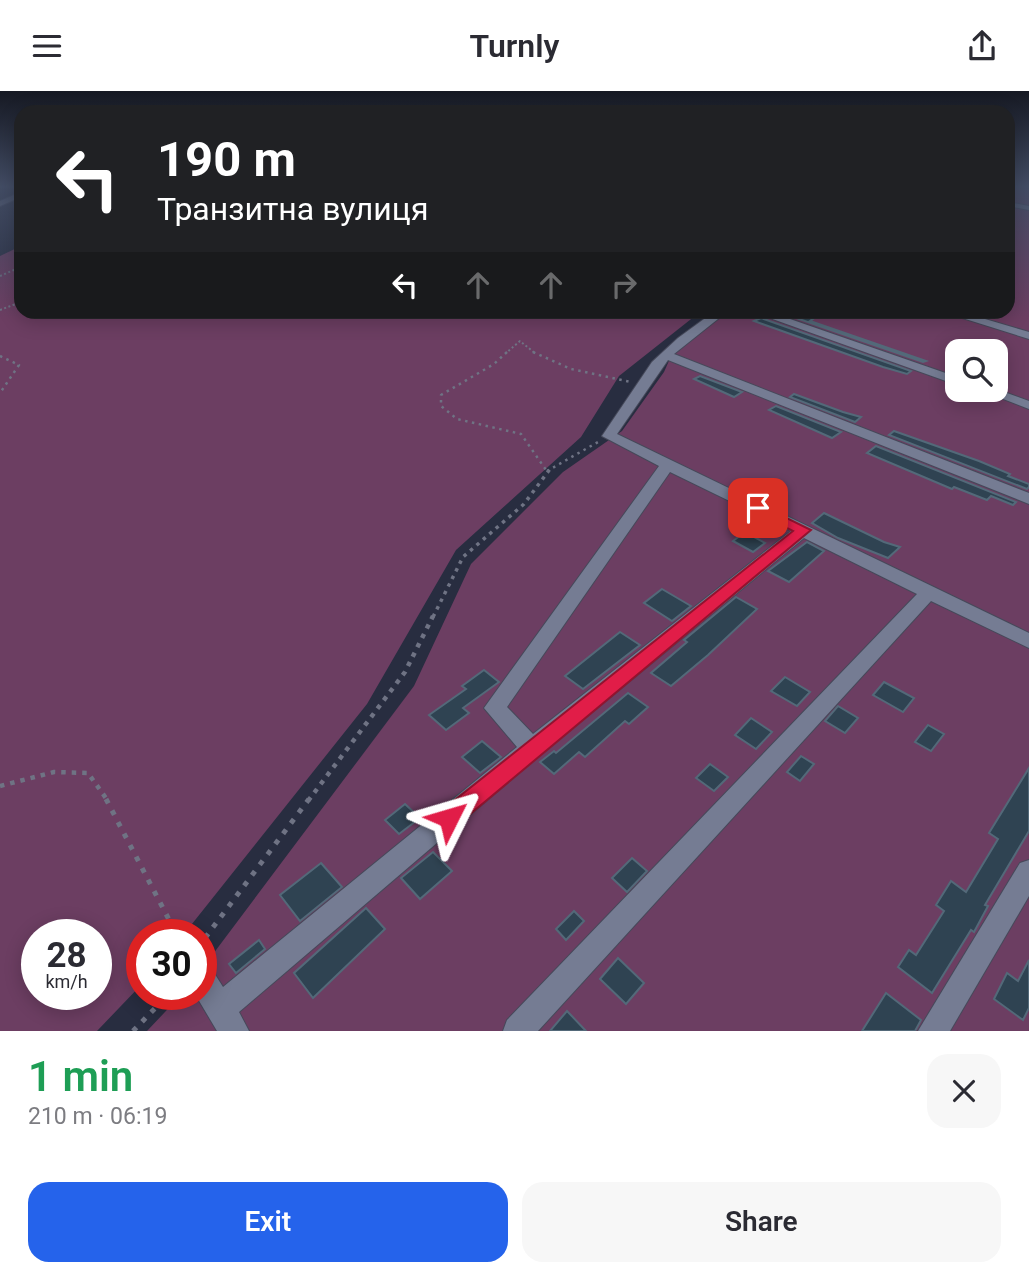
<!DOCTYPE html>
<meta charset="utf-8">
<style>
body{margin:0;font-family:Roboto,sans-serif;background:#f7f7f7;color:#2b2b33;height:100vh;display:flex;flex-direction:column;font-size:26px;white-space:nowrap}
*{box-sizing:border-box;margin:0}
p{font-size:23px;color:#7c7c81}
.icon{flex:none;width:38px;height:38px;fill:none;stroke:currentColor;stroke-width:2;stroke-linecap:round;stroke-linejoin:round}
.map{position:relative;height:940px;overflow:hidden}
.drawer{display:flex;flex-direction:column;background:#fff;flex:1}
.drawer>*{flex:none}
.guide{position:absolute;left:14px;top:14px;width:1001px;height:214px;border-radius:21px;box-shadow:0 4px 18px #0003;background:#202124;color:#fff;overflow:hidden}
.controls{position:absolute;left:945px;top:248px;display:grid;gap:14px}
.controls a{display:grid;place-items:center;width:63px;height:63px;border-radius:14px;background:#fff;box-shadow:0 4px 18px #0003;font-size:35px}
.speed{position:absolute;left:21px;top:828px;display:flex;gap:14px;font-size:35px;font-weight:700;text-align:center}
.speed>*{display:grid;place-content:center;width:91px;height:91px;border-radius:50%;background:#fff;box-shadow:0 4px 18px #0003;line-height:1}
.speed small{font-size:18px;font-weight:400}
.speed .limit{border:10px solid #d22;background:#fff;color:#111}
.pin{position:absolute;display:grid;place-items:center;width:60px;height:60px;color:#fff;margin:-30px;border-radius:14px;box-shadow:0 4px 10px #0006}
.me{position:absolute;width:77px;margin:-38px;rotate:50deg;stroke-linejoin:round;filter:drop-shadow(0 0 5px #0008)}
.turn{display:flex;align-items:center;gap:24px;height:147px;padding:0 28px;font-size:32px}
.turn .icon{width:91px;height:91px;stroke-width:2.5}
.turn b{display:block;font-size:49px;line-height:60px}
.lanes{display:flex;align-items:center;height:66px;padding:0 28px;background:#0003;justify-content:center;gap:35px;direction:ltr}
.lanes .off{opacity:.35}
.round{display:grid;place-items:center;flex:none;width:74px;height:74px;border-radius:21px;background:#f7f7f7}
.head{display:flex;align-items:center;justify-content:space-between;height:119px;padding:0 28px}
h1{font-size:42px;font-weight:600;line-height:52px;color:#1e9e55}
.action{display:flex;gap:14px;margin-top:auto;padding:14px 28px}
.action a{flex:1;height:80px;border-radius:21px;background:#2563eb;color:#fff;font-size:28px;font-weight:600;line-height:80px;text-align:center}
.action a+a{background:#f7f7f7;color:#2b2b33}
header{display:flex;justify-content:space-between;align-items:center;height:91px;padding:0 28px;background:#fff;font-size:32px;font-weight:600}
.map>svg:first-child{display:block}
.green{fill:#6c3e62;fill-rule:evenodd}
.building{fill:#2f4352;stroke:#536979;stroke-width:2}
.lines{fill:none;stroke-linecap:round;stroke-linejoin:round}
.minor-casing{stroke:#46495a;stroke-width:2}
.path-far4{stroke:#6f7384;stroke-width:2;stroke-dasharray:2 2.5;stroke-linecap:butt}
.path-far3{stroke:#6f7384;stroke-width:2.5;stroke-dasharray:2.5 4.5;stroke-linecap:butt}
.path-far2{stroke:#6f7384;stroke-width:3.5;stroke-dasharray:3.5 5;stroke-linecap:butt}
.path-far1{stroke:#6f7384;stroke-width:4.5;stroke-dasharray:4.5 6;stroke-linecap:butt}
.path{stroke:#6f7384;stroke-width:5;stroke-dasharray:5 8;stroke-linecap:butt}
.minor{fill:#757c93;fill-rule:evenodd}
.route{fill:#e11d48;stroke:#92132f;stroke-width:2}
</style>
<header><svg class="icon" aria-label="menu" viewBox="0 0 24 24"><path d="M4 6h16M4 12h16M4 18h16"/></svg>Turnly<svg class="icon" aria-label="share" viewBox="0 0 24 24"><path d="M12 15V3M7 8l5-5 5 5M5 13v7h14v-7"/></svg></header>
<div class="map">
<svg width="1029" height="940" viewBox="0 0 1029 940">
<rect width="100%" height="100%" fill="#282d40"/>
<g class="green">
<path d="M1008,95H1029V940H147L182,903H201V879L414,595L471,473L563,381L622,340L664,281L672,263L724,221L1008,220ZM957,261H996V299H957Z"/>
<path d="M21,155V220L700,221L619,285L581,346L456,459L367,613L184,843L142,844V893L97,940H0V165ZM37,844H96V903H37Z"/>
</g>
<g class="building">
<path d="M776,220H789L813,228L810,230L926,270L923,271Z"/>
<path d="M761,227L911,280L907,283L883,276L754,230Z"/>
<path d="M700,285L742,301L734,306L694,288Z"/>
<path d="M794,303L843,321L861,326L855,331L790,306Z"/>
<path d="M776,315L841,341L832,347L769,319Z"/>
<path d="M894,340L979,370L1010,383L1008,385L1029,393V396L1027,398L889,344Z"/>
<path d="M876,355L1016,411L1013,414L991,405L987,409L954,396L952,398L867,362Z"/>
<path d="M824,422L884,451L900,456L888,467L838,447L812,432Z"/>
<path d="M745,441L765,452L753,461L733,450Z"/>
<path d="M807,451L824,460L789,491L768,480Z"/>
<path d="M662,498L691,515L672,530L644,512Z"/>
<path d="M736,506L757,518L708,564L671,595L651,582L687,551L684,549Z"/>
<path d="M620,541L640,554L583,598L565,585Z"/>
<path d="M484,579L499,591L463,617L469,622L446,639L429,624L466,598L462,595Z"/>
<path d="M785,586L810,601L797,615L771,600Z"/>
<path d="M884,591L914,607L903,621L873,604Z"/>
<path d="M628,602L648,616L629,633L625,630L585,666L579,661L554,683L540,671L554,660L556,662Z"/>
<path d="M838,615L858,627L845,642L825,630Z"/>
<path d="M751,627L772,641L756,658L735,644Z"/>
<path d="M928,634L944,643L931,660L915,651Z"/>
<path d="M482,650L501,666L480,682L462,666Z"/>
<path d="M801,665L814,673L800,690L787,681Z"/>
<path d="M710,673L728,686L714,700L696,687Z"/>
<path d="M1029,677V740L985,814L988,815L974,841L971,839L932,902L898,876L909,859L916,864L944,820L936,814L951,790L966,801L998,748L989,742Z"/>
<path d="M405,713L420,727L399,743L385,729Z"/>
<path d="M433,761L452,780L420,808L401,787Z"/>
<path d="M632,767L647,780L627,801L612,787Z"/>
<path d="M321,772L342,796L300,830L280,804Z"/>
<path d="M366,817L385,838L313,907L294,882Z"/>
<path d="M574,820L584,830L566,849L556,838Z"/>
<path d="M259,849L265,858L236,882L229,873Z"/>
<path d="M618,867L644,892L626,913L600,888Z"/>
<path d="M1029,869V917L1023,929L994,908L1007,882L1018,890Z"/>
<path d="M886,902L921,929L915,940H862Z"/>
<path d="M567,920L586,940H550Z"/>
</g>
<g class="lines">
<defs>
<g id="minor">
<path d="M21,101V106L0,115V110Z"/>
<path d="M1008,111L1029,115V119L1008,115Z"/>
<path d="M715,220H728L674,263L1029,402V413L668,269L617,343L1029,542V557L931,510L538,940H503L507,929L917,503L804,447L540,664L239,921L249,940H217L195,903H201V873L211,877L223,896L517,656L484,617L659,375L602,345L652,271L678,247ZM670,381L791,440L533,643L507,616Z"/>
<path d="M750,220H767L957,286V294Z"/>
<path d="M940,220H958L1029,241V248Z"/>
<path d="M996,298L1029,310V318L980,299Z"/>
<path d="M1029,769V805L950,940H918L1020,772Z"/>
</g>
</defs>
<use href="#minor" class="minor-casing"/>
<g class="path-far4">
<path d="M0,185L21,176"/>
<path d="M0,219L21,211"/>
<path d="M505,263L520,250L536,263"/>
</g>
<g class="path-far3">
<path d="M507,261L494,273L441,304V315L457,328L521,343L546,379"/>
<path d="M533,261L571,278L631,291"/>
<path d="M0,265L19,274L0,302"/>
<path d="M547,380L598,351"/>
</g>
<path class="path-far2" d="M433,526L463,466L524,413L550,378"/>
<g class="path-far1">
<path d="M0,695L54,681L88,682L108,710"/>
<path d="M308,710L405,581L433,525"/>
</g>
<g class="path">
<path d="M106,708L177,844"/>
<path d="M201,859L205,847L309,708"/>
<path d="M133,940L169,903"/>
</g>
<use href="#minor" class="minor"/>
</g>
<linearGradient id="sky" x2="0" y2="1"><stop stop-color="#161923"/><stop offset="0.42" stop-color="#424c64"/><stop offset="1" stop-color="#424c64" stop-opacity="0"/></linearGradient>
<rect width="1029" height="227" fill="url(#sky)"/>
<path class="route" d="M758,413L811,439L457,734L449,736L441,734L438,727L441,720L793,440L753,420L751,417Z"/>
</svg>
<div class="controls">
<a><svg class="icon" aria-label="search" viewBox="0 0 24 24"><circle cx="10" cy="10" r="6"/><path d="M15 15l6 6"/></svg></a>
</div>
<div class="speed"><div>28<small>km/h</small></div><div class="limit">30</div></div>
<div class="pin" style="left:758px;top:417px;background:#d93025"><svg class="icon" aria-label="arrive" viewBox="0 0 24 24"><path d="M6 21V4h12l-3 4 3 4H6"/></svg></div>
<svg class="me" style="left:449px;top:727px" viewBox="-20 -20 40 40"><path d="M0-17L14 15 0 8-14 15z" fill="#e11d48" stroke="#fff" stroke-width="4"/></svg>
<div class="guide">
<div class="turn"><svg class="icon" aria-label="left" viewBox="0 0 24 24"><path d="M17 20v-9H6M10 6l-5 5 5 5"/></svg><div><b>190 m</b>Транзитна вулиця</div></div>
<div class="lanes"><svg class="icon" aria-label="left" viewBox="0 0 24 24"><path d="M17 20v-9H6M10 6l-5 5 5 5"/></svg><svg class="icon off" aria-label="ahead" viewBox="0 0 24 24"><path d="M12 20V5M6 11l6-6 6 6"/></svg><svg class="icon off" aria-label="ahead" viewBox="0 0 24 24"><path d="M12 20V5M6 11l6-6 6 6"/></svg><svg class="icon off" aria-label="right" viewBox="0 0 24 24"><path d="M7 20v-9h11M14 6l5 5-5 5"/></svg></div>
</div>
</div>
<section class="drawer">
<div class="head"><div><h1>1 min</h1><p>210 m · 06:19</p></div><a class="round"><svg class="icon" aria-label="close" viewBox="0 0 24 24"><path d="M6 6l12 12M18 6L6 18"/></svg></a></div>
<div class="action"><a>Exit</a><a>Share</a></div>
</section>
